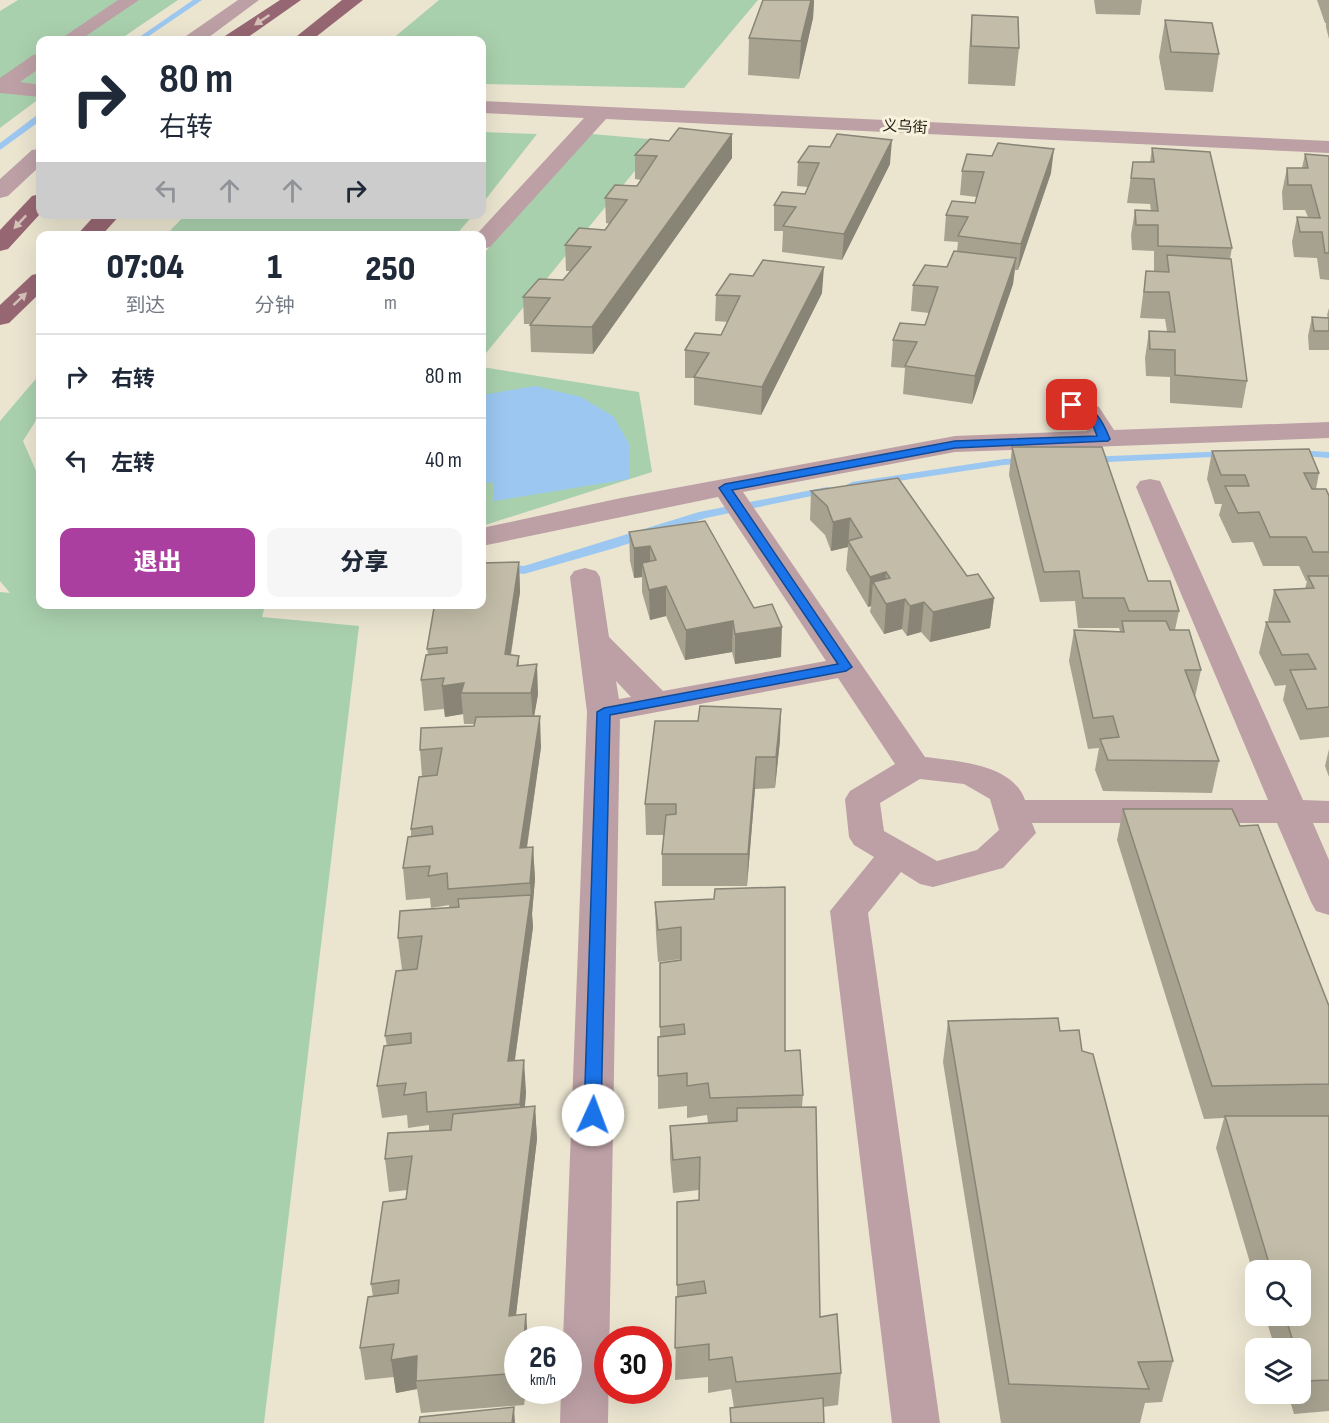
<!DOCTYPE html>
<html lang="zh">
<meta charset="utf-8">
<style>
body{margin:0;font-family:"Sofia Sans Condensed","Noto Sans SC",sans-serif;background:#f6f6f7;color:#1f2937;height:100vh;display:flex;flex-direction:column;font-size:22px;white-space:nowrap}
*{box-sizing:border-box;margin:0}
p{font-size:20px;color:#747a83}
.icon{flex:none;width:33px;height:33px;fill:none;stroke:currentColor;stroke-width:2;stroke-linecap:round;stroke-linejoin:round}
.map{position:relative;flex:1;overflow:hidden}
.drawer{position:absolute;left:36px;top:231px;width:450px;height:378px;display:flex;flex-direction:column;background:#fff;border-radius:12px;box-shadow:0 6px 24px #0002}
.drawer>*{flex:none}
.banner{position:absolute;left:36px;top:36px;width:450px;height:183px;border-radius:12px;box-shadow:0 6px 24px #0002;background:#fff;color:#1f2937;overflow:hidden}
.fabs{position:absolute;left:1245px;top:1260px;display:grid;gap:12px}
.fabs a{display:grid;place-items:center;width:66px;height:66px;border-radius:12px;background:#fff;box-shadow:0 6px 24px #0002;font-size:30px}
.speed{position:absolute;left:504px;top:1326px;display:flex;gap:12px;font-size:30px;font-weight:700;text-align:center}
.speed>*{display:grid;place-content:center;width:78px;height:78px;border-radius:50%;background:#fff;box-shadow:0 6px 24px #0002;line-height:1}
.speed small{font-size:15px;font-weight:400}
.speed .limit{border:9px solid #d22;background:#fff;color:#111}
.pin{position:absolute;display:grid;place-items:center;width:51px;height:51px;color:#fff;margin:-26px;border-radius:12px;box-shadow:0 3px 9px #0006}
.me{position:absolute;width:66px;margin:-33px;rotate:2deg;stroke-linejoin:round;filter:drop-shadow(0 0 4px #0008)}
.turn{display:flex;align-items:center;gap:21px;height:126px;padding:0 24px;font-size:27px}
.turn .icon{width:78px;height:78px;stroke-width:2.5}
.turn b{display:block;font-size:42px;line-height:51px}
.lanes{display:flex;align-items:center;height:57px;padding:0 24px;background:#0003;justify-content:center;gap:30px;direction:ltr}
.lanes .off{opacity:.35}
.eta{display:flex;justify-content:space-evenly;align-items:center;height:102px;text-align:center}
.eta b{font-size:36px;font-weight:800;line-height:42px}
.action{display:flex;gap:12px;margin-top:auto;padding:12px 24px}
.action a{flex:1;height:69px;border-radius:12px;background:#ab3f9f;color:#fff;font-size:24px;font-weight:800;line-height:69px;text-align:center}
.action a+a{background:#f6f6f7;color:#1f2937}
ul{padding:0;list-style:none}
li{display:flex;align-items:center;gap:18px;height:84px;padding:0 24px;border-top:2px solid #e0e1e3}
li div{flex:1}
li b{display:block;font-size:22px}
li em{font-style:normal}
.map>svg:first-child{display:block}
.green{fill:#a9d0ad}
.water{fill:#9cc7f0}
.lines{fill:none;stroke-linecap:round;stroke-linejoin:round}
.stream{fill:#9cc7f0;fill-rule:evenodd}
.minor{fill:#bca0a6;fill-rule:evenodd}
.major{fill:#966772;fill-rule:evenodd}
.wall{fill:#a7a290}
.shaded-wall{fill:#888476}
.building{fill:#c2bca8;stroke:#888476;stroke-width:1.5}
.oneway{fill:#d6c1b8}
.route{fill:#1a73e8;stroke:#114b97;stroke-width:1.5}
.labels{text-anchor:middle;dominant-baseline:central;stroke-width:6;stroke-linejoin:round;paint-order:stroke}
.far-street-label{font-size:15px;fill:#1e1b14;stroke:#f8f2dd}
</style>
<div class="map">
<svg width="1329" height="1423" viewBox="0 0 1329 1423">
<rect width="100%" height="100%" fill="#ebe5d0"/>
<g class="green">
<path d="M18,0H178L119,40H40V98L0,128V11Z"/>
<path d="M439,0H758L684,88L482,84V40H391Z"/>
<path d="M482,132L537,134L482,204Z"/>
<path d="M581,133L660,140L482,358V256Z"/>
<path d="M186,214H473V215L456,235H166Z"/>
<path d="M482,367L639,392L652,472L482,526Z"/>
<path d="M40,374V414L23,441L40,480V604L265,605L262,617L359,626L264,1423H0V592L10,593L0,581V421Z"/>
</g>
<path class="water" d="M535,386L581,397L614,417L629,444V479L494,501L493,483L482,482V395Z"/>
<g class="lines">
<g class="stream">
<path d="M193,0H202L143,40H135Z"/>
<path d="M37,115H40V121L0,150V143Z"/>
<path d="M1294,450L1329,452V458L1290,455V451Z"/>
<path d="M1230,451L1234,452V456L1087,463L1081,460L1087,457Z"/>
<path d="M1029,458L1033,459V463L1004,465L852,488L846,485L852,482L1004,459Z"/>
<path d="M827,487L831,488L833,490L831,492L706,518L615,548L524,574L501,571L495,567L501,563L524,566L699,512Z"/>
</g>
<g class="minor">
<path d="M118,0H139L80,40H59Z"/>
<path d="M238,0H259L205,40H184L186,36Z"/>
<path d="M40,53V68L20,82L40,85V97L0,93V78L33,55Z"/>
<path d="M482,101L1329,141V153L606,119L490,247L482,249V236H475L584,118L482,113Z"/>
<path d="M40,149V166L8,196L0,198V179L32,150Z"/>
<path d="M1072,397L1099,407L1114,430L1329,422V438L955,452L743,492L925,757C956,761 1013,764 1025,800H1268L1136,487L1140,481L1150,479L1160,481L1303,800L1329,801V823H1313L1329,860V915L1316,911L1311,902L1277,823H1032L1036,833L1003,868L933,887L920,884L901,872L868,913L940,1423H892L830,911L874,857L854,845L849,837L845,799L850,791L895,764L838,678L620,719L608,1423H560L561,1390H568V1340H563L587,712L570,577L574,571L585,568L596,571L600,577L609,637L663,691L826,661L718,497L482,546V528L621,498L955,436L1087,431C1081,416 1067,417 1059,405L1063,399ZM616,681L631,697L619,699ZM920,779L964,784L990,799L999,830L977,850L937,861L884,831L880,803Z"/>
</g>
<g class="major">
<path d="M280,0H301L244,40H223L225,36Z"/>
<path d="M342,0H363L312,40H292Z"/>
<path d="M40,194V214L8,249L0,251V230L32,196Z"/>
<path d="M96,214H121L101,236H76Z"/>
<path d="M40,273V293L9,323L0,325V305L32,275Z"/>
</g>
</g>
<g class="wall">
<path d="M763,0H814L813,18L799,79L748,75L749,38Z"/>
<path d="M1094,0H1142L1140,15L1096,14Z"/>
<path d="M1317,0H1329V39L1326,27V23H1325Z"/>
<path d="M972,15L1019,48L1015,86L968,84L969,52Z"/>
<path d="M1165,20L1219,54L1213,92L1165,90L1159,57Z"/>
<path d="M1152,148L1232,248L1230,259L1247,381L1242,408L1170,403V377L1146,376L1145,358L1149,331H1167L1165,319L1140,318L1146,271H1154V251L1132,250L1131,235L1135,210L1151,211L1150,204L1127,203L1133,162H1150Z"/>
<path d="M1305,154L1329,156V280L1320,279L1317,258L1294,257L1292,242L1297,217H1308L1305,210H1283L1282,192L1287,168H1302Z"/>
<path d="M635,155L732,158L593,354L531,352L530,325L531,324H524L523,297L563,280L571,271H566L565,245L605,230L610,224L606,223L605,198L637,186L641,180L635,179Z"/>
<path d="M798,162L890,164L842,260L782,252L783,231H774V205L805,194L808,187L797,186Z"/>
<path d="M962,171L1051,173L1018,270H1015L1013,284L972,404L903,394L905,368L891,367L893,340L925,325L929,313L911,311L913,285L947,267L957,251L958,242L944,241L946,215L975,203L977,197L960,195Z"/>
<path d="M822,293L761,415L694,405V378H685V350L721,335L728,322L715,321L716,295Z"/>
<path d="M1329,308V350H1309L1308,336L1312,317L1328,318L1327,315Z"/>
<path d="M1012,447L1148,581L1179,611L1175,630L1201,670L1195,697L1219,761L1212,793L1103,791L1095,770L1099,748L1088,749L1069,661L1074,630L1120,631L1119,628H1078L1075,601L1040,602L1009,475Z"/>
<path d="M1212,451L1319,473L1316,489L1329,496V737L1300,740L1283,700L1286,685L1275,686L1259,653L1266,622H1269L1268,620L1274,590L1305,589L1307,581H1306L1299,566H1263L1253,542L1232,543L1219,515L1222,504H1215L1207,479Z"/>
<path d="M811,491L967,576L994,598L990,628L930,642L921,632L907,636L902,629L884,634L870,612L871,606L868,607L846,570L848,547L831,551L825,535L810,520Z"/>
<path d="M705,521L781,657L735,664L732,652L685,660L666,616L650,620L642,592V577L634,578L630,561L629,532Z"/>
<path d="M519,562L520,592L511,655L519,656V666L538,694L534,716L541,747L527,848L533,847L535,879L532,914L533,927L515,1060L526,1092L525,1107L535,1106L537,1139L516,1315L518,1340V1390H525L524,1405L421,1413L417,1389L396,1393L394,1377L365,1380L360,1348L373,1297L371,1284L406,1199L407,1190L389,1192L385,1159L429,1131V1125L408,1128L407,1115L382,1118L377,1086L387,1046L385,1036L417,969L402,970L398,938L449,908V905L431,908L430,898L406,900L403,868L411,836V829L422,777L420,750L474,726L475,724H464L463,714L445,717L444,709L424,711L421,680L428,655L427,649L436,608V604H482Z"/>
<path d="M780,740L775,788L755,789L747,886H662V854L664,835H646L645,804Z"/>
<path d="M1329,749V777L1325,766Z"/>
<path d="M1123,809L1240,826L1329,1006V1411L1294,1414L1288,1394H1300V1348H1275L1265,1316H1300V1270H1256V1283L1216,1148L1224,1118L1204,1119L1117,840Z"/>
<path d="M714,899L785,1051L803,1095L802,1107L820,1317L841,1373L838,1405L823,1407L824,1423H730V1408H734L731,1389L708,1393V1377L675,1380L677,1297V1202L699,1200V1190L673,1193L670,1158V1126L708,1123L707,1115L687,1118V1106L658,1109V1037H660V963L681,960V959L658,962L656,934L655,902Z"/>
<path d="M948,1021L1060,1031L1082,1051L1173,1361L1162,1402L1145,1403L1140,1423H1001L943,1062Z"/>
</g>
<g class="shaded-wall">
<path d="M811,0H814L813,18L799,79L801,41Z"/>
<path d="M732,134V158L593,354L592,327Z"/>
<path d="M892,140L890,164L842,260L844,234Z"/>
<path d="M1054,149L1051,173L1018,270L1021,244Z"/>
<path d="M1016,258L1013,284L972,404L975,376Z"/>
<path d="M824,267L822,293L761,415L762,387Z"/>
<path d="M850,518L848,547L831,551L833,522Z"/>
<path d="M650,546V575L642,563V577L634,578V548Z"/>
<path d="M519,562L520,592L506,684L505,654Z"/>
<path d="M886,572L884,601L873,582L871,606L868,607L870,577Z"/>
<path d="M666,586V616L650,620L649,590Z"/>
<path d="M994,598L990,628L930,642L933,612Z"/>
<path d="M905,599L902,629L884,634L886,604Z"/>
<path d="M924,602L921,632L907,636L910,606Z"/>
<path d="M436,604H456L437,617Z"/>
<path d="M733,621L732,652L685,660L686,630Z"/>
<path d="M782,627L781,657L735,664V634Z"/>
<path d="M537,664L538,694L533,723L531,693Z"/>
<path d="M464,683L461,693L463,714L445,717L442,686Z"/>
<path d="M781,709L780,740L775,788L776,757Z"/>
<path d="M540,716L541,747L522,880L520,848Z"/>
<path d="M756,757L755,789L747,886L748,854Z"/>
<path d="M533,847L535,879L532,914L533,927L510,1094L508,1061L531,896L530,883Z"/>
<path d="M524,1060L526,1092L522,1137L520,1104Z"/>
<path d="M535,1106L537,1139L512,1348L509,1316Z"/>
<path d="M526,1314L528,1340H524Z"/>
<path d="M417,1356L416,1381L417,1389L396,1393L391,1360Z"/>
<path d="M523,1390H525L524,1405Z"/>
<path d="M514,1407L515,1423H512Z"/>
</g>
<g class="building">
<path d="M763,0H811L801,41L749,38Z"/>
<path d="M972,15L1018,17L1019,48L971,46Z"/>
<path d="M1165,20L1212,23L1219,54L1171,52Z"/>
<path d="M679,128L732,134L592,327L530,325L550,298L523,297L539,279L563,280L591,247L565,245L579,228L605,230L627,200L605,198L615,185L637,186L657,156L635,155L650,139L669,141Z"/>
<path d="M837,134L892,140L844,234L783,226L796,207L774,205L782,192L805,194L819,163L798,162L809,146L830,147Z"/>
<path d="M998,143L1054,149L1021,244L958,236L968,217L946,215L952,201L975,203L984,172L962,171L967,154L992,156Z"/>
<path d="M1152,148L1210,152L1232,248L1158,246V225H1136L1135,210L1158,211L1154,179L1131,178L1133,162H1154Z"/>
<path d="M1305,154L1329,156V253H1325L1322,232H1300L1297,217L1320,218L1311,185H1288L1287,168H1308Z"/>
<path d="M954,251L1016,258L975,376L905,366L917,342L893,340L900,323L925,325L938,287L913,285L925,265L947,267Z"/>
<path d="M1167,255L1231,259L1247,381L1175,375V350L1150,349L1149,331L1175,332L1169,292H1144L1146,271L1169,272Z"/>
<path d="M763,260L824,267L762,387L694,377L709,353L685,350L695,333L721,335L740,296L716,295L730,274L753,276Z"/>
<path d="M1312,317L1329,318V331H1314Z"/>
<path d="M1012,447H1102L1148,581H1170L1179,611H1129L1124,598H1083L1079,571L1044,572Z"/>
<path d="M1309,449L1319,473H1304L1312,489H1326L1329,496V552H1313L1306,537H1270L1259,512L1238,513L1225,486H1249L1245,475H1221L1212,451Z"/>
<path d="M898,478L967,576L978,574L994,598L933,612L924,602L910,606L905,599L886,604L873,582L890,578L886,572L870,577L848,541L862,537L850,518L833,522L827,506L811,491Z"/>
<path d="M705,521L754,608L772,604L782,627L735,634L733,621L686,630L666,586L649,590L642,563L656,560L650,546L634,548L629,532Z"/>
<path d="M519,562L505,654L519,656L517,666L537,664L531,693H461L464,683L442,686L444,678L421,680L426,655L447,653V647L427,649L434,608L451,606V604H482V563Z"/>
<path d="M1308,576H1329V707L1307,709L1290,670L1316,669L1308,654L1282,655L1266,622H1290L1274,590L1314,588Z"/>
<path d="M1122,621H1166L1170,630H1189L1201,670H1185L1219,761L1108,760L1100,739L1119,737L1113,716L1093,718L1074,630L1124,632Z"/>
<path d="M700,706L781,709L776,757H756L748,854H662L666,815L676,814V804H645L655,721H698Z"/>
<path d="M540,716L520,848L533,847L530,883L448,889L447,873L428,876L430,866L403,868L408,837L433,834L432,826L411,829L419,777L437,775L442,748L420,750L421,728L474,726L476,717Z"/>
<path d="M1123,809H1232L1240,826L1258,825L1329,1006V1084L1212,1086Z"/>
<path d="M785,887V1051L800,1050L803,1095L710,1098L708,1083L687,1086V1073L658,1076V1037L685,1034L684,1024L660,1027V963L681,960V927L658,930L655,902L714,899L715,889Z"/>
<path d="M531,895L508,1061L524,1060L520,1104L427,1112L426,1092L404,1095L406,1083L377,1086L384,1046L411,1043V1033L385,1036L396,971L417,969L422,936L398,938L400,911L459,907L458,899Z"/>
<path d="M1058,1018L1060,1031L1079,1030L1082,1051L1093,1054L1173,1361L1138,1362L1149,1389L1009,1384L948,1021Z"/>
<path d="M535,1106L509,1316L526,1314L524,1340H518V1373L416,1381L417,1356L391,1360L394,1344L360,1348L368,1297L398,1293L399,1280L371,1284L383,1202L406,1199L412,1156L385,1159L388,1133L451,1130L453,1114Z"/>
<path d="M816,1107L820,1317L837,1314L841,1373L736,1382L732,1357L709,1360V1344L675,1348L676,1297L706,1293L704,1281L677,1285V1202L699,1200L700,1157L673,1160L670,1126L737,1121V1108Z"/>
<path d="M1225,1116H1329V1380L1305,1381L1300,1367V1348H1295L1285,1316H1300V1270H1271Z"/>
<path d="M823,1398L824,1423H731L730,1408Z"/>
<path d="M514,1407L512,1423H419L420,1417Z"/>
</g>
<defs><path id="oneway-solid" d="M-6-.8H1V-3.2L6.5 0L1 3.2V.8H-6Z" transform="scale(1.5)"/></defs>
<g class="oneway">
<use href="#oneway-solid" transform="translate(262 20) rotate(146)"/>
<use href="#oneway-solid" transform="translate(20 222) rotate(133)"/>
<use href="#oneway-solid" transform="translate(20 299) rotate(-43)"/>
</g>
<path class="route" d="M1072,401C1095,408 1101,417 1110,439L1108,441L955,448L732,490L852,667L846,671L610,715L601,1115L599,1120H587L584,1115L597,712L604,708L838,664L719,488L725,484L955,441L1097,436C1091,418 1086,413 1068,407V402Z"/>
<g class="labels">
<g class="far-street-label">
<text transform="translate(905 127) rotate(3)">义乌街</text>
</g>
</g>
</svg>
<div class="fabs">
<a><svg class="icon" aria-label="search" viewBox="0 0 24 24"><circle cx="10" cy="10" r="6"/><path d="M15 15l6 6"/></svg></a>
<a><svg class="icon" aria-label="layers" viewBox="0 0 24 24"><path d="M12 4l9 5-9 5-9-5zM3 14l9 5 9-5"/></svg></a>
</div>
<div class="speed"><div>26<small>km/h</small></div><div class="limit">30</div></div>
<div class="pin" style="left:1072px;top:405px;background:#d93025"><svg class="icon" aria-label="arrive" viewBox="0 0 24 24"><path d="M6 21V4h12l-3 4 3 4H6"/></svg></div>
<svg class="me" style="left:593px;top:1115px" viewBox="-20 -20 40 40"><circle r="19" fill="#fff"/><path d="M0-13L10 11 0 6-10 11z" fill="#1a73e8"/></svg>
<div class="banner">
<div class="turn"><svg class="icon" aria-label="right" viewBox="0 0 24 24"><path d="M7 20v-9h11M14 6l5 5-5 5"/></svg><div><b>80 m</b>右转</div></div>
<div class="lanes"><svg class="icon off" aria-label="left" viewBox="0 0 24 24"><path d="M17 20v-9H6M10 6l-5 5 5 5"/></svg><svg class="icon off" aria-label="ahead" viewBox="0 0 24 24"><path d="M12 20V5M6 11l6-6 6 6"/></svg><svg class="icon off" aria-label="ahead" viewBox="0 0 24 24"><path d="M12 20V5M6 11l6-6 6 6"/></svg><svg class="icon" aria-label="right" viewBox="0 0 24 24"><path d="M7 20v-9h11M14 6l5 5-5 5"/></svg></div>
</div>
<section class="drawer">
<div class="eta">
<div><b>07:04</b><p>到达</p></div>
<div><b>1</b><p>分钟</p></div>
<div><b>250</b><p>m</p></div>
</div>
<ul>
<li><svg class="icon" aria-label="right" viewBox="0 0 24 24"><path d="M7 20v-9h11M14 6l5 5-5 5"/></svg><div><b>右转</b></div><em>80 m</em></li>
<li><svg class="icon" aria-label="left" viewBox="0 0 24 24"><path d="M17 20v-9H6M10 6l-5 5 5 5"/></svg><div><b>左转</b></div><em>40 m</em></li>
</ul>
<div class="action"><a>退出</a><a>分享</a></div>
</section>
</div>
